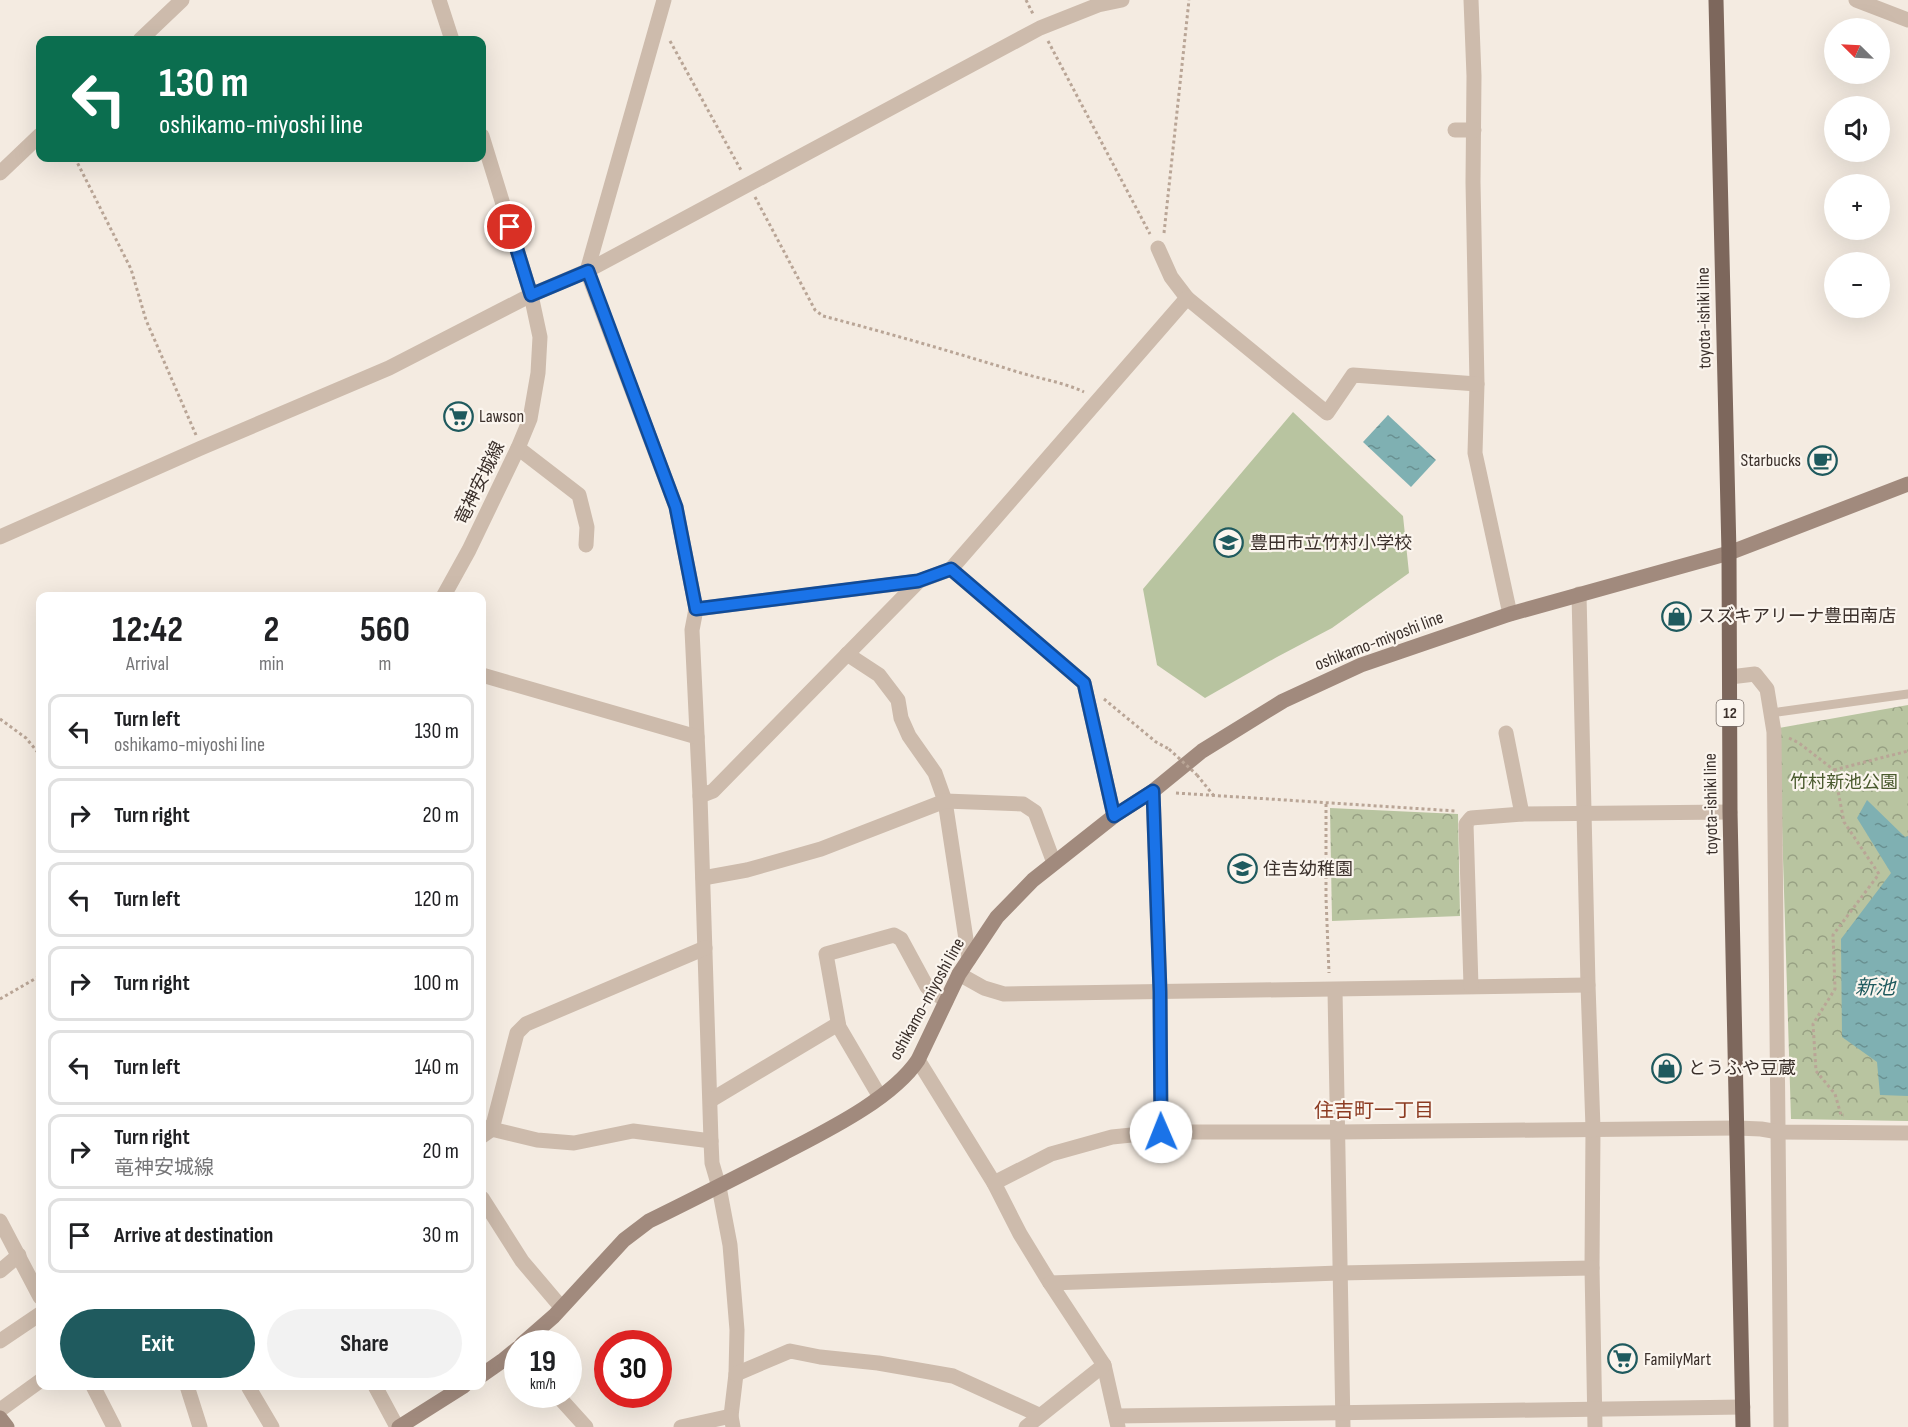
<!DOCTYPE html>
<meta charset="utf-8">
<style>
body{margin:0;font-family:"Sofia Sans Condensed","Noto Sans JP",sans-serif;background:#f2f2f2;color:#202124;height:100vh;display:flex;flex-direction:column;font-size:22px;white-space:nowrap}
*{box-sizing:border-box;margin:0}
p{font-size:20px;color:#757577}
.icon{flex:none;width:33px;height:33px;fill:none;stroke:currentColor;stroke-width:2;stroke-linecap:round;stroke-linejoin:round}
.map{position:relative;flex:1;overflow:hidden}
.details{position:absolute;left:36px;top:592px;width:450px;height:798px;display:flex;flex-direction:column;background:#fff;border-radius:12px;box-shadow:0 6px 24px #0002}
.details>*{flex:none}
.top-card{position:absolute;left:36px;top:36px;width:450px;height:126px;border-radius:12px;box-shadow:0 6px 24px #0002;background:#0b6e4f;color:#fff;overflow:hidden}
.needle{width:39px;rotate:294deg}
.tools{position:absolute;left:1824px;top:18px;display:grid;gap:12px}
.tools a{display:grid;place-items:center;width:66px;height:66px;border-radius:50%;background:#fff;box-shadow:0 6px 24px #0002;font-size:30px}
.speed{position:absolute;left:504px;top:1330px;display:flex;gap:12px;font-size:30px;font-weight:700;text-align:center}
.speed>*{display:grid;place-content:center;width:78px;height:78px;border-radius:50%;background:#fff;box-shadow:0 6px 24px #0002;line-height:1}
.speed small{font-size:15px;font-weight:400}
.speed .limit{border:9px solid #d22;background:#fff;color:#111}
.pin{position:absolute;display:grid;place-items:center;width:51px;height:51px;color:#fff;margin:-26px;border:3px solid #fff;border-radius:50%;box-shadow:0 2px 6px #0007}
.me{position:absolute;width:66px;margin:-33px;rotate:359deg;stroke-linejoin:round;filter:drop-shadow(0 0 4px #0008)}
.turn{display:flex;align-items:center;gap:21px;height:126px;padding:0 24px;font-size:27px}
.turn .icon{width:78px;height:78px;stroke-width:2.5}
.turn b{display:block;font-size:42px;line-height:51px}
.eta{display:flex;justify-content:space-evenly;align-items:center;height:102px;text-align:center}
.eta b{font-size:36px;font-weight:700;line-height:42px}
.cta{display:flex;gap:12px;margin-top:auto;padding:12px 24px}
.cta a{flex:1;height:69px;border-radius:36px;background:#1f5a5e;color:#fff;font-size:24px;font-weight:700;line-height:69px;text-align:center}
.cta a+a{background:#f2f2f2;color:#202124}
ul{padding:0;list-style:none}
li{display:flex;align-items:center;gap:18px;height:75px;margin:0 12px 9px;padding:0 12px;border:3px solid #e0e0e0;border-radius:12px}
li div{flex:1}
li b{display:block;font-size:22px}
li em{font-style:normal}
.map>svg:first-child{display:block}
.forest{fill:url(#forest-crowns)}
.garden{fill:#b8c4a0}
.water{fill:url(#water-ripples)}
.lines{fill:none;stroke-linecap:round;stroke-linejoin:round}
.path{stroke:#b9a596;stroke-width:3;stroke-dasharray:3 3;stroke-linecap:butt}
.service{stroke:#cdbbac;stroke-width:9}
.minor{stroke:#cdbbac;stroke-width:15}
.tertiary{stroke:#cdbbac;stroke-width:15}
.secondary{stroke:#a18a7d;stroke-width:15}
.primary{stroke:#7d675c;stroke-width:15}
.path-bridge{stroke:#b9a596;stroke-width:3;stroke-dasharray:3 3;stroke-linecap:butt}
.route-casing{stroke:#114b97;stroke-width:15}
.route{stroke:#1a73e8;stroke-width:10}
.labels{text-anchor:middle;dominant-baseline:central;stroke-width:4.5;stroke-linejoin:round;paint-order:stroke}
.shield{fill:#fbf5ee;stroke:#756b66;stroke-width:1.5}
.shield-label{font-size:16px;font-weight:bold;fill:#3b302b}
.street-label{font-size:18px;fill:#3b302b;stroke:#fbf5ee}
.poi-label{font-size:18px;fill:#3b302b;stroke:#fbf5ee;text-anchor:start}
.park-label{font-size:18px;fill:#4a5a2e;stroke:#fbf5ee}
.water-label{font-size:20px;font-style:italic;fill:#1f5a5e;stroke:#fbf5ee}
.neighbourhood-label{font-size:20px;fill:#8c3b22;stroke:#fbf5ee}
</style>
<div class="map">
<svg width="1908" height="1427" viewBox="0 0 1908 1427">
<defs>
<pattern id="forest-crowns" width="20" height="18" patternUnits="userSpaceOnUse" patternTransform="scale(1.5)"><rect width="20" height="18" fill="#b8c4a0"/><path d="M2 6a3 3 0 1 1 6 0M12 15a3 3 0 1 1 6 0" fill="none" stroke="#97a083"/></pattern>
<pattern id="water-ripples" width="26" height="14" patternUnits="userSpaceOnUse" patternTransform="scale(1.5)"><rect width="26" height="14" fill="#7fb0b2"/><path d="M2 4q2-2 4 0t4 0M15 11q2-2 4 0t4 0" fill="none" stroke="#699091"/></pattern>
</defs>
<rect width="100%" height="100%" fill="#f4ebe1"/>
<g class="forest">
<path d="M1908,705V1121L1791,1119L1779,728Z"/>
<path d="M1330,808L1458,814L1460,916L1332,921Z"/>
</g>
<path class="garden" d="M1293,412L1403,516L1409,573L1332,628L1277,657L1205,698L1157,665L1143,589Z"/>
<g class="water">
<path d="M1388,415L1436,460L1411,487L1363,442Z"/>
<path d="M1867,800L1905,837L1908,836V1096L1880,1095L1877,1062L1842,1037L1841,939L1891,873L1857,818Z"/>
</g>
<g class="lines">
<g class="path">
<path d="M1026,0L1033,14"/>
<path d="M670,41L742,172"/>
<path d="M1048,41L1150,234"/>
<path d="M75,158L131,269L146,320L196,435"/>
<path d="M755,197L815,310L823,316C888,333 953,352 1018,372C1040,379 1063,382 1084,392"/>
<path d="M1164,233L1189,0"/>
<path d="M1104,699L1156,742L1169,749"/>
<path d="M0,719L26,738L40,755"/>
<path d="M1789,738L1799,743L1834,770L1844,822L1879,874L1833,935L1835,989L1813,1024L1816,1071L1835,1094L1841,1115H1844"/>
<path d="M1834,770L1908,751"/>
<path d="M1197,775L1214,796"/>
<path d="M1176,793L1456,811"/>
<path d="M1326,804V898L1329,973"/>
<path d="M0,999L40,976"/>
</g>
<path class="service" d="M1771,713L1908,694"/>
<g class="minor">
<path d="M664,0L587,271L676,507L696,609L692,630L700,796L711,1141L712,1163L719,1187L730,1245L737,1330L736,1374L731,1416L733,1427"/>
<path d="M1471,0L1474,76L1473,182L1477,384L1475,453L1510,614"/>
<path d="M140,40L182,0"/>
<path d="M1455,130H1474"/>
<path d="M0,173L40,135"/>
<path d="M1158,248L1171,277L1187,298L1327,413L1353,375L1477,384"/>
<path d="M518,448L579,495L587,527L586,545"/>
<path d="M951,569L1084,683L1114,816"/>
<path d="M1579,594L1588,985L1593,1128L1592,1268L1595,1427"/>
<path d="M696,609L919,581L951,569L1187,298"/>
<path d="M847,654L879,675L898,700L901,718L909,736L935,773L945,801L969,959"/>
<path d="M482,675L697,737"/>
<path d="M1730,677L1755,674L1767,689L1774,732L1781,1427"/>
<path d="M1506,733L1522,814"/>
<path d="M1153,791L1160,992L1161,1132"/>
<path d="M700,796L713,791L919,581"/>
<path d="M703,878L747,870L821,849L945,801L1023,804L1035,812L1054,863"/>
<path d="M959,974L984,988L1004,994L1588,985"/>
<path d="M1471,986L1466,824L1471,818L1522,814L1730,812"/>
<path d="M1335,990L1343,1427"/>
<path d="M918,1060L994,1183L1020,1234L1050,1283L1104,1365L1118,1427"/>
<path d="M880,1097L839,1027L826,954L894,935L901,939L927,987L946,1001"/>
<path d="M711,1100L838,1024"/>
<path d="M483,1127L537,1140L574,1143L633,1131L711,1141"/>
<path d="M1737,1128L1761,1129L1779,1132L1908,1133"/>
<path d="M482,1136L492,1129L517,1033L526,1024L705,948"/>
<path d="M482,1198L522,1261L561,1307"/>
<path d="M0,1221L40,1297"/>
<path d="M0,1271L19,1255"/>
<path d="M1050,1283L1339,1273L1592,1268"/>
<path d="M0,1341L40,1314"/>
<path d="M736,1374L790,1351L820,1357L878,1363L953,1376L1039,1415"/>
<path d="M93,1386L114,1427"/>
<path d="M187,1386L200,1427"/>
<path d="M252,1386L249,1388L272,1427"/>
<path d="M375,1386L397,1427"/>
<path d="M557,1395L586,1427"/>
<path d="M0,1410L40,1381"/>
<path d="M1116,1416L1743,1407"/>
<path d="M681,1427L731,1416"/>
<path d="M1026,1427L1104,1365"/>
</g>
<g class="tertiary">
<path d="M439,0L452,40"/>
<path d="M1856,0L1908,20"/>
<path d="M0,537L201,448L389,368L531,295L587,271L1040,28L1098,5L1122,0"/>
<path d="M443,597L469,550L518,448L530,419L538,373L540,337L531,295L482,136"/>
<path d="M994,1183L1051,1154L1112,1137L1161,1132H1338L1737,1128"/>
</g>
<g class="secondary">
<path d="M522,1344L554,1316L624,1240L649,1221C694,1199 739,1176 784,1153C826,1131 892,1099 918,1060L959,974L997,917L1033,880L1114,816L1153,791L1202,751L1283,701L1361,665L1510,614L1729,553L1908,484"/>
<path d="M482,1375L502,1361L518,1348"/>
<path d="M0,1418L7,1427"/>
<path d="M399,1427L464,1386"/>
</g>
<path class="primary" d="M1716,0L1729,553L1730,812L1743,1427"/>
<path class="path-bridge" d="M1169,749L1197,775"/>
</g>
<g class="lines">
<defs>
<path id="route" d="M510,227L531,295L588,271L676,507L696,609L918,581L951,569L1084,683L1114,816L1153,791L1160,992L1161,1132"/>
</defs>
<use href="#route" class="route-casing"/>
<use href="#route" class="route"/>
</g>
<defs>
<symbol id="supermarket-ring" viewBox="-11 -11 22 22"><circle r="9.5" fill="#fbf5ee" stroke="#1f5a5e" stroke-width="1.5"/><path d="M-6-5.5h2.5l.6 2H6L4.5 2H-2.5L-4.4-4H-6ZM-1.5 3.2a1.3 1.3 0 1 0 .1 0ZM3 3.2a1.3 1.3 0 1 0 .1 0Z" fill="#1f5a5e"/></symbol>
<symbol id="cafe-ring" viewBox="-11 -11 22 22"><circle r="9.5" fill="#fbf5ee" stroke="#1f5a5e" stroke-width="1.5"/><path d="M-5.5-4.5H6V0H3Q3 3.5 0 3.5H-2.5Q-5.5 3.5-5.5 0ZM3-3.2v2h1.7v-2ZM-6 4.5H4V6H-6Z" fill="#1f5a5e"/></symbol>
<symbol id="school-ring" viewBox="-11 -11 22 22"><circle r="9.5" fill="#fbf5ee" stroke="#1f5a5e" stroke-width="1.5"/><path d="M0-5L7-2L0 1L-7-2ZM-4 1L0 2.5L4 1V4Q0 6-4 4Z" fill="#1f5a5e"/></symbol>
<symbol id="shop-ring" viewBox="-11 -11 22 22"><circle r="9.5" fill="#fbf5ee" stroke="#1f5a5e" stroke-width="1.5"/><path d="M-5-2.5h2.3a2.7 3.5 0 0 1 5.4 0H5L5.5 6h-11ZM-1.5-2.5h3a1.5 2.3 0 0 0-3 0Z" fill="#1f5a5e"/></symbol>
</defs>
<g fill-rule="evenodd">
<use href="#supermarket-ring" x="442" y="400" width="33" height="33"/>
<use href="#cafe-ring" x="1806" y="444" width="33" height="33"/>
<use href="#school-ring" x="1212" y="526" width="33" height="33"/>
<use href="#shop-ring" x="1660" y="600" width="33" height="33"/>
<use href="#school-ring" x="1226" y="852" width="33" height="33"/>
<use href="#shop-ring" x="1650" y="1052" width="33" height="33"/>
<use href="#supermarket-ring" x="1606" y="1342" width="33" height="33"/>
</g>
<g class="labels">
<rect class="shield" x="1716.5" y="700" width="27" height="26" rx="4.5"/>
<g class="shield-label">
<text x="1730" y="713">12</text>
</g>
<g class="street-label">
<text transform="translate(1704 318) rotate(-91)">toyota-ishiki line</text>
<text transform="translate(480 483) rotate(-64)">竜神安城線</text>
<text transform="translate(1379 641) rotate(-21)">oshikamo-miyoshi line</text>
<text transform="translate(1711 804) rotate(-91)">toyota-ishiki line</text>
<text transform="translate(927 999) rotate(-61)">oshikamo-miyoshi line</text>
</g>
<g class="poi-label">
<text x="479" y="416">Lawson</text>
<text x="1801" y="460" text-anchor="end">Starbucks</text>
<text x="1250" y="543">豊田市立竹村小学校</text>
<text x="1698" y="616">スズキアリーナ豊田南店</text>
<text x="1263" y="869">住吉幼稚園</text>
<text x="1688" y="1068">とうふや豆蔵</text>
<text x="1644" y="1359">FamilyMart</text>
</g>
<g class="park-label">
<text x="1844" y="782">竹村新池公園</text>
</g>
<g class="water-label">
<text x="1875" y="988">新池</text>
</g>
<g class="neighbourhood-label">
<text x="1374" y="1111">住吉町一丁目</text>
</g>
</g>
</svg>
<div class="tools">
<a><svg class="needle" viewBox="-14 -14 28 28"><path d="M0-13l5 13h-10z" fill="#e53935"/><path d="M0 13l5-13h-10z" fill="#757577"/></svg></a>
<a><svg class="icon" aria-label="sound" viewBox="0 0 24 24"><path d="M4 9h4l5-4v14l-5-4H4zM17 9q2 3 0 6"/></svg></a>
<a>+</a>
<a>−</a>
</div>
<div class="speed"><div>19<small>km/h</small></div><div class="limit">30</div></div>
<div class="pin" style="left:510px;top:227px;background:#d93025"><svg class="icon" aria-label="arrive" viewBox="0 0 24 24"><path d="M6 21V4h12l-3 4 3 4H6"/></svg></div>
<svg class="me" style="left:1161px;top:1132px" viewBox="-20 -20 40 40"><circle r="19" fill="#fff"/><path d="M0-13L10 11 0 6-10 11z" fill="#1a73e8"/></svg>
<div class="top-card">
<div class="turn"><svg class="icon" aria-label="left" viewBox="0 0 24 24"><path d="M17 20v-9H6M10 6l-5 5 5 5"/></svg><div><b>130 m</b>oshikamo-miyoshi line</div></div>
</div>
<section class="details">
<div class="eta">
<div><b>12:42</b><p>Arrival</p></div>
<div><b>2</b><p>min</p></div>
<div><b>560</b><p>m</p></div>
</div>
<ul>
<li><svg class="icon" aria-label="left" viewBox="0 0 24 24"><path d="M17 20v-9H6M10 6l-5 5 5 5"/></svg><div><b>Turn left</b><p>oshikamo-miyoshi line</p></div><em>130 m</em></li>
<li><svg class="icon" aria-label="right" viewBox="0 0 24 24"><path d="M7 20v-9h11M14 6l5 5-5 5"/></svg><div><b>Turn right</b></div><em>20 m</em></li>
<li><svg class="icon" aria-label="left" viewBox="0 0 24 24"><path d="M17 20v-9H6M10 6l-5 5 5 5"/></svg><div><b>Turn left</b></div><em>120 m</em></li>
<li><svg class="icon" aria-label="right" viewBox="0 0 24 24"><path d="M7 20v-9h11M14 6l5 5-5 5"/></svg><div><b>Turn right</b></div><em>100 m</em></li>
<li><svg class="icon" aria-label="left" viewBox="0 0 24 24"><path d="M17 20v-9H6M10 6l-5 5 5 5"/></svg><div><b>Turn left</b></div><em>140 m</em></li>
<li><svg class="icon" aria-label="right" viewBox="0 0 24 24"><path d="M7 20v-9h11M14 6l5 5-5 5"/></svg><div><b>Turn right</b><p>竜神安城線</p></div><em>20 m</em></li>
<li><svg class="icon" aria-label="arrive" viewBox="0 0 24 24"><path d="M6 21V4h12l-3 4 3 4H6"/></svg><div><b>Arrive at destination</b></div><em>30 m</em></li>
</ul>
<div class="cta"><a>Exit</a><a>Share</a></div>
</section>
</div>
